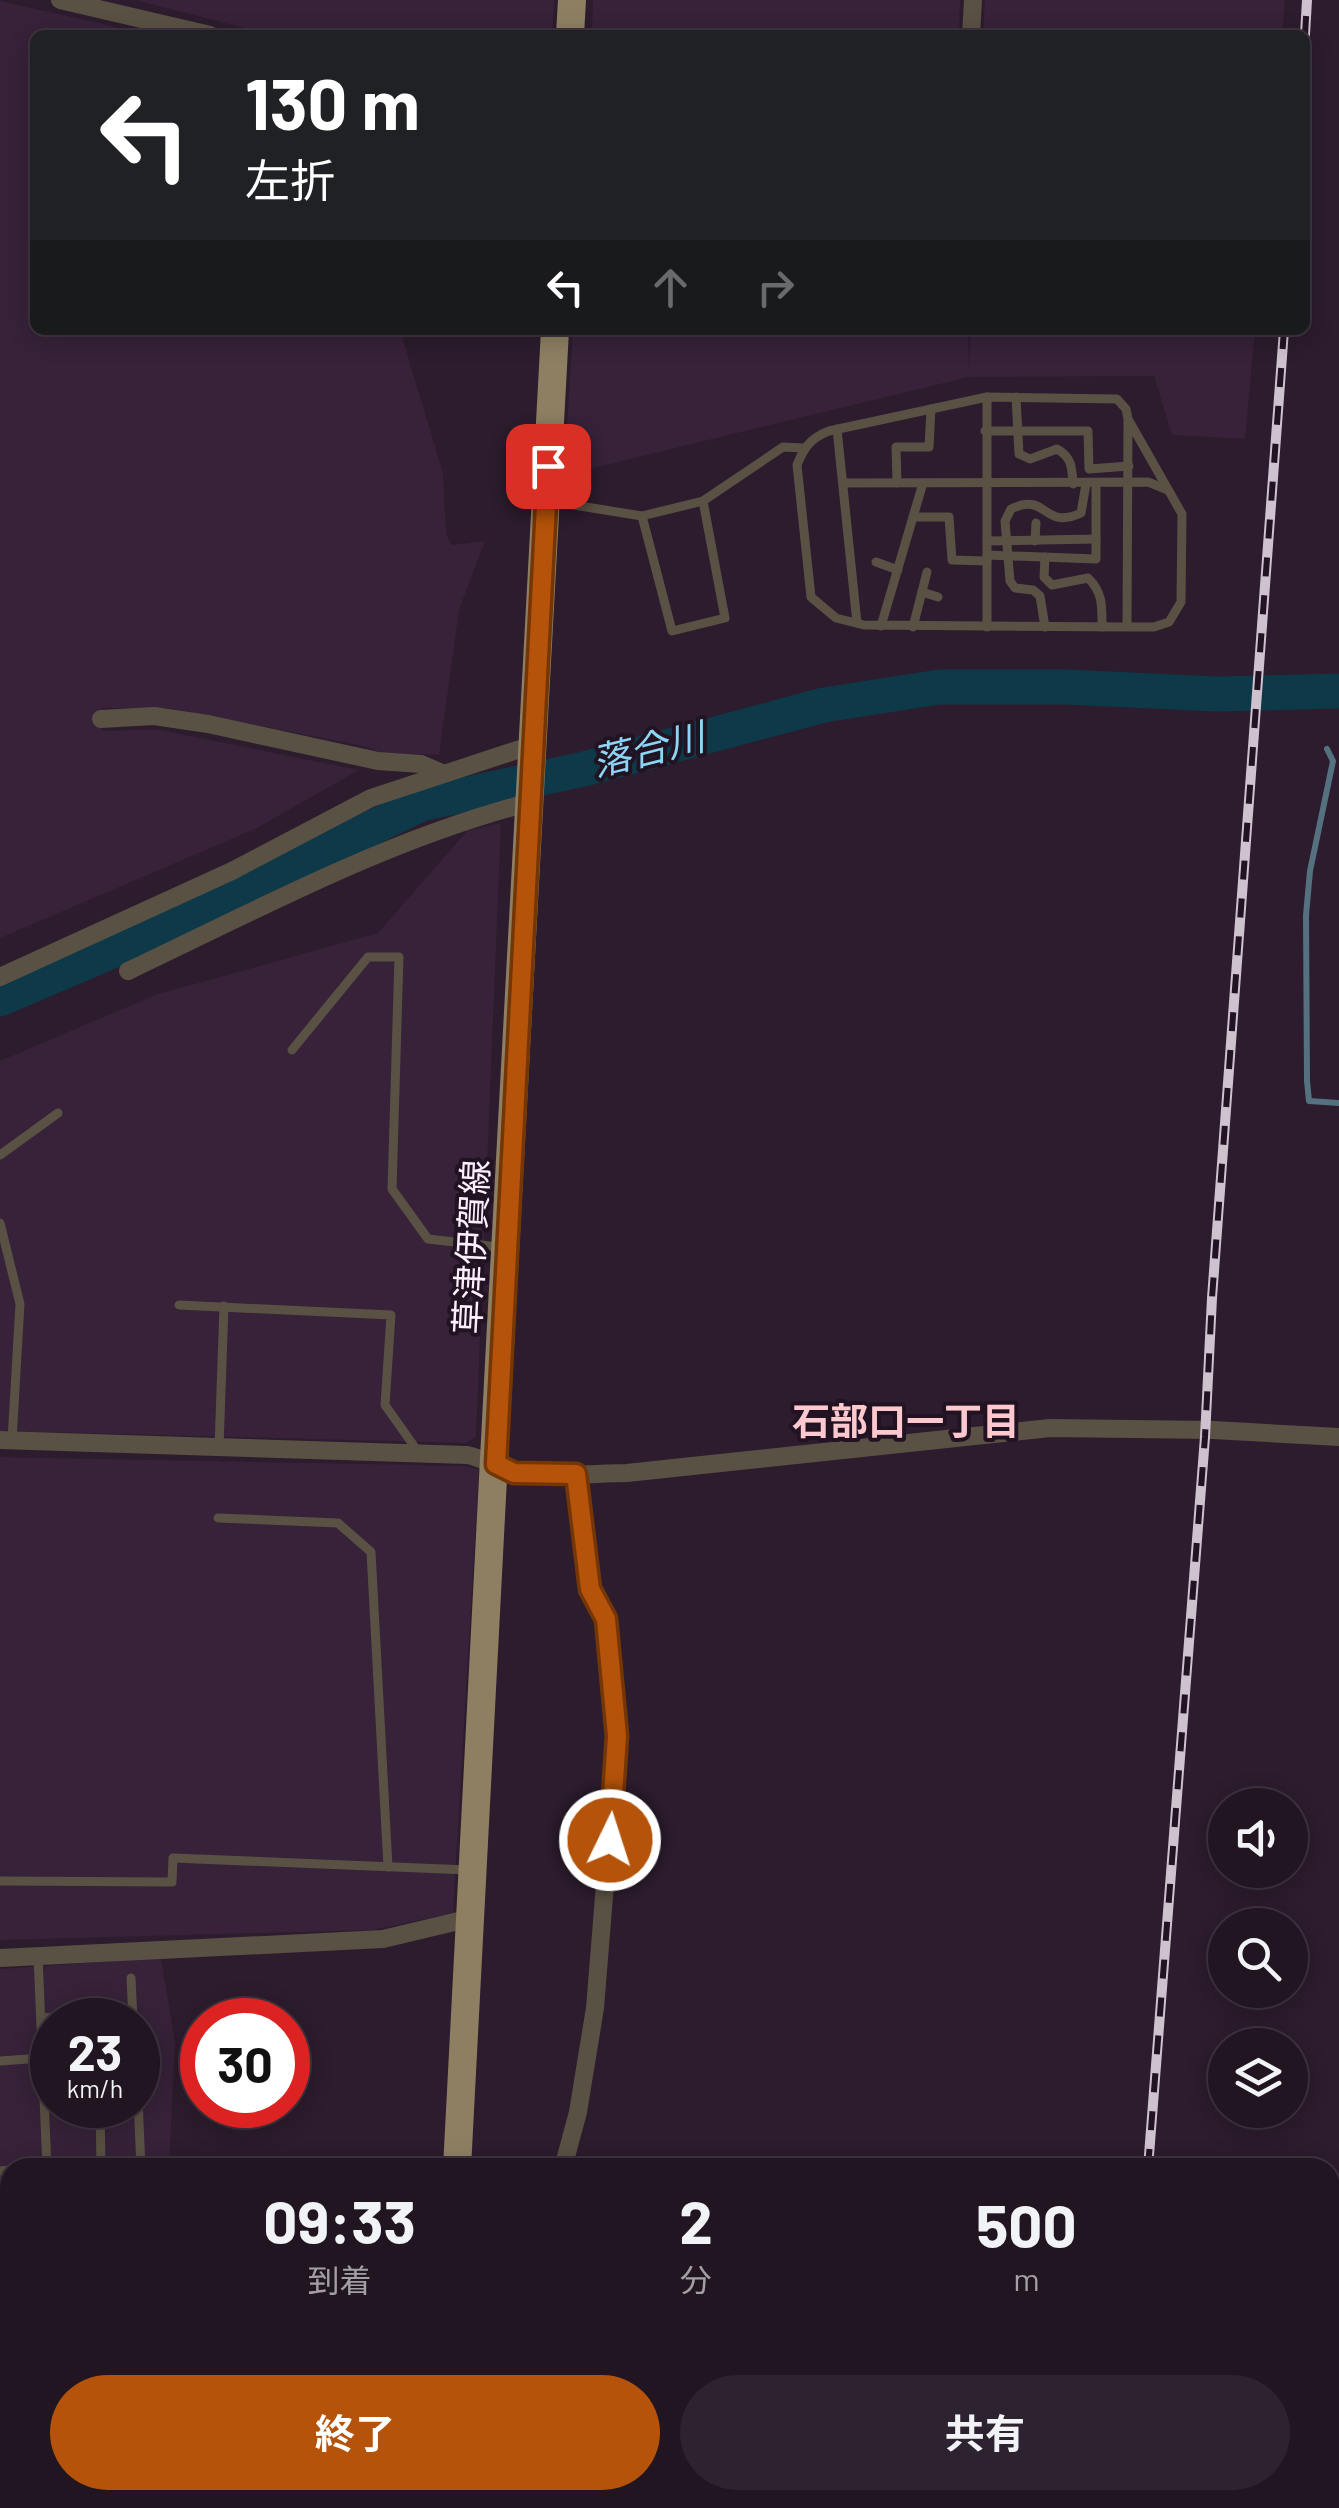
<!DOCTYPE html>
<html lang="ja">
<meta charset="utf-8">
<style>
body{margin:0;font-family:Barlow,"Noto Sans JP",sans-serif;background:#2d222f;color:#f1f3f6;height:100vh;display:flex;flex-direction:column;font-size:38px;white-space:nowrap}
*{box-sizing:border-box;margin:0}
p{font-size:32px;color:#a29fa5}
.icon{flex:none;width:55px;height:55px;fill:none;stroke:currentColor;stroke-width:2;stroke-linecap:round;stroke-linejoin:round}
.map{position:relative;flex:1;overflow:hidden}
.drawer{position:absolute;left:0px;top:2158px;width:1340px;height:352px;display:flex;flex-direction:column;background:#211522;border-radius:30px 30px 0 0;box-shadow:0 5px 25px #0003,0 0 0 2px #3e3440}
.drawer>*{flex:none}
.top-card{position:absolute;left:30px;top:30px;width:1280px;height:305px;border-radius:15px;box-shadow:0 5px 25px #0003,0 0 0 2px #3e3440;background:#202124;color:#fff;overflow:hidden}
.fabs{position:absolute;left:1208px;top:1788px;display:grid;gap:20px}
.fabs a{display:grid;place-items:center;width:100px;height:100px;border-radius:50%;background:#211522;box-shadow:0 5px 25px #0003,0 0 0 2px #3e3440;font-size:50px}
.speed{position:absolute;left:30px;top:1998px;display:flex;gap:20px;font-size:50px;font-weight:700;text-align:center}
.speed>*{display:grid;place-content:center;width:130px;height:130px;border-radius:50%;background:#211522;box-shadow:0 5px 25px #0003,0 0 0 2px #3e3440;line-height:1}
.speed small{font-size:25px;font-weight:400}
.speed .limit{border:15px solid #d22;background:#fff;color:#111}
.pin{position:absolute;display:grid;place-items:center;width:85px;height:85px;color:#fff;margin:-42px;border-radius:20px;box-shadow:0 5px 15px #0006}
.me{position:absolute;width:110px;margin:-55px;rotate:4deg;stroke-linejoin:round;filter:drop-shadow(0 0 8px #0008)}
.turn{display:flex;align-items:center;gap:35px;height:210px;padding:0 50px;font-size:45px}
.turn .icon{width:130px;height:130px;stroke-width:2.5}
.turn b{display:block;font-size:70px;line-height:85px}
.lanes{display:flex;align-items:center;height:95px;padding:0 50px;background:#0003;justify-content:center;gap:50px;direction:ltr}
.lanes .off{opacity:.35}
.eta{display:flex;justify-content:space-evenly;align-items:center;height:170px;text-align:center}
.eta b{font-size:60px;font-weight:700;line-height:70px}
.action{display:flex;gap:20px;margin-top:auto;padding:20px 50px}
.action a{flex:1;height:115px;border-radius:60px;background:#b45309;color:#fff;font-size:40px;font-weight:700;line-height:115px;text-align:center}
.action a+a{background:#2d222f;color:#f1f3f6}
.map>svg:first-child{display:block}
.built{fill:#372239;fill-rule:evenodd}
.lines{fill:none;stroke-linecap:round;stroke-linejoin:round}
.stream{stroke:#55707f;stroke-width:6}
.river{stroke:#0e3949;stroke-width:35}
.service{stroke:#595143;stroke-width:9}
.minor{stroke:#595143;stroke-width:18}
.primary{stroke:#8e7f62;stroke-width:28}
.rail-casing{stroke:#cfc2cf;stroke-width:10}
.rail{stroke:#221323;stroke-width:6;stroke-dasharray:19;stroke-linecap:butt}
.route-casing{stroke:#753606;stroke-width:25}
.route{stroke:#b45309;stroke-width:18}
.labels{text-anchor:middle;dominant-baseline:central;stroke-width:8;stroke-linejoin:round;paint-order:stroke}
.street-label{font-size:35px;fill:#fcf0fc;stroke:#221323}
.water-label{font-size:38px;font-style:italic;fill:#8dd5f4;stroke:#221323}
.neighbourhood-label{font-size:38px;font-weight:bold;fill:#fdc9cf;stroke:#221323}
</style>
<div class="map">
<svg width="1339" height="2508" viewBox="0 0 1339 2508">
<rect width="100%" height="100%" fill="#2c1c2d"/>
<g class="built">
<path d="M135,0H554L552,35H273Z"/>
<path d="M593,0H960L959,35H592Z"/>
<path d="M985,0H1285L1282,35H983Z"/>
<path d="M0,1L152,35H35V330H400L443,473L446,534L452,545L485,541L459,610L439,755L382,753L364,746L167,708H101L102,731L155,729L359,770L257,828L0,938Z"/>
<path d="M573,330H968L969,370L971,330H1255L1245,439L1172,435L1154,376L969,377L564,475Z"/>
<path d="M501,823L476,1437L466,1443L0,1431V1061L155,995L378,933L467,831Z"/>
<path d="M0,1457L466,1466L479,1469L453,1913L372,1930L0,1940Z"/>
<path d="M161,1958L175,2042L169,2167L10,2168V2266L0,2268V1969ZM52,2020H138V2105H52Z"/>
</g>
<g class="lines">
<path class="stream" d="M1327,749L1333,761L1310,871L1306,915L1307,1081L1309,1101L1339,1103"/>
<path class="river" d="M0,999L159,931L421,804L584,769L824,705L939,687H1066L1217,694L1339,691"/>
<g class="service">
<path d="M987,397V627"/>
<path d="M1016,397L1019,454L1030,459L1057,449C1072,457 1072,468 1073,484"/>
<path d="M837,429L857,623"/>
<path d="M985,431H1088L1089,469L1129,466"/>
<path d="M844,483L1148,482L1168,490"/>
<path d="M897,483L896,447H929L931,409"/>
<path d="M549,501L642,516L703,501L783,447L803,448"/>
<path d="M642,516L672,631L725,618L703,501"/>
<path d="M913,517H949L952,560L987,561"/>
<path d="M987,541L1096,539"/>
<path d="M1035,541L1036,523"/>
<path d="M987,555L1096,559V484"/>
<path d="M1045,557L1044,577L1052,585L1088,578C1103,592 1102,607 1102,627"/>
<path d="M876,562L898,570"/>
<path d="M922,592L938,597"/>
<path d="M881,626L923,483"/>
<path d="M913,627L927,572"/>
<path d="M1045,627L1040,596L1033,590L1015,588L1010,581L1005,521L1011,509C1048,491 1042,531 1081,513L1086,484"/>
<path d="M1127,627L1128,419L1126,409L1117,399L987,397L829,431C811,438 804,447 797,465L811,597L836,618L864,625L1127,627H1154L1169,622L1181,602L1182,514L1128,419"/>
<path d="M292,1050L368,957H399L392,1189L428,1239L499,1247"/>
<path d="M0,1155L58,1113"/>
<path d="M0,1223L20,1304L12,1440"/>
<path d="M179,1305L391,1315L385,1405L419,1453"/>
<path d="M219,1447L224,1306"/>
<path d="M218,1518L338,1523L371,1552L388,1867"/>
<path d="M0,1881L172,1882L173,1858L468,1870"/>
<path d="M38,1956L47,2168"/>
<path d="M131,1978L133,2020"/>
<path d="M41,2018L98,2014V2020"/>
<path d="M0,2061L42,2058"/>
<path d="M138,2099L141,2168"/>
<path d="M100,2105L101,2168"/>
<path d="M0,2171L10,2170"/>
<path d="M0,2234L10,2232"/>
<path d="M0,2488L10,2482"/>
</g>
<g class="minor">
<path d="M60,0L210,35"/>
<path d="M971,35L973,0"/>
<path d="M101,719L154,716L208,724L378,761L421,764L442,773"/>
<path d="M128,971C261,908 388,839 531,802"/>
<path d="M0,977L232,871L371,798L520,749H533"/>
<path d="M0,1440L467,1455C484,1458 496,1468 513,1472C537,1479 599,1473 627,1473L1050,1428L1213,1430L1339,1437"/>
<path d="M0,1958L383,1939L467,1919"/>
<path d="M563,2168L578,2112L595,2008L617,1736L605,1619L590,1589L576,1474"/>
<path d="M0,2471L10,2470"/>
<path d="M677,2500L680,2508"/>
</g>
<g class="primary">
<path d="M570,35L572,0"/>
<path d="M457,2168C486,1555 524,943 555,330"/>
<path d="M440,2508L441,2500"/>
</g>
<defs>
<g id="rail">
<path d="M1305,35L1307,0"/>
<path d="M1148,2168L1205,1437L1212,1298L1284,330"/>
<path d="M1121,2508L1122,2500"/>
</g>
</defs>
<use href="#rail" class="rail-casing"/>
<use href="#rail" class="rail"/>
</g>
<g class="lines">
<defs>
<path id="route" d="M548,466L496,1464L514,1473L576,1474L590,1589L606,1619L617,1736L610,1840"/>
</defs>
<use href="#route" class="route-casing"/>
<use href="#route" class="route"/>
</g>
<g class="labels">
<g class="street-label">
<text transform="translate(470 1247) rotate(-87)">草津伊賀線</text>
</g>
<g class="water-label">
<text transform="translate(648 748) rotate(-14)">落合川</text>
</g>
<g class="neighbourhood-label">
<text x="906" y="1420">石部口一丁目</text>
</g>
</g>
</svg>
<div class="fabs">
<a><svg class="icon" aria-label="sound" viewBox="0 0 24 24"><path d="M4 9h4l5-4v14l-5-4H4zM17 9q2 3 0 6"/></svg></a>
<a><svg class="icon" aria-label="search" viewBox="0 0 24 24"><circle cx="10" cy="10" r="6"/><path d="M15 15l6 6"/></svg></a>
<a><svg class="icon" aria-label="layers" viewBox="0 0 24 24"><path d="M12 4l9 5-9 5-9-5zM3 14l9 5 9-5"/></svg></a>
</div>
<div class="speed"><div>23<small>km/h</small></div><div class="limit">30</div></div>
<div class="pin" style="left:548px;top:466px;background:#d93025"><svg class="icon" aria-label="arrive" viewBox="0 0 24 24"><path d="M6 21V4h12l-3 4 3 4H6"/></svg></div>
<svg class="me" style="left:610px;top:1840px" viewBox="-20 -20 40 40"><circle r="17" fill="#b45309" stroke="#fff" stroke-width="3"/><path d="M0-11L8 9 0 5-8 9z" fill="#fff"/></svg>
<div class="top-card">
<div class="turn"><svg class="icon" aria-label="left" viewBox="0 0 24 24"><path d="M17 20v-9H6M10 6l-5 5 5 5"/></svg><div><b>130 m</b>左折</div></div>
<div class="lanes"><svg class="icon" aria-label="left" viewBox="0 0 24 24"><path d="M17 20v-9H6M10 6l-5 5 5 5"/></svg><svg class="icon off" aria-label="ahead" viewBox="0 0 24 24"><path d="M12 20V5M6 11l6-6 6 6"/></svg><svg class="icon off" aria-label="right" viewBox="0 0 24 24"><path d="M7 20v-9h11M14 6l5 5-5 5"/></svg></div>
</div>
<section class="drawer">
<div class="eta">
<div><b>09:33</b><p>到着</p></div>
<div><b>2</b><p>分</p></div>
<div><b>500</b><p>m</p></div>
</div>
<div class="action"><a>終了</a><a>共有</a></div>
</section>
</div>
